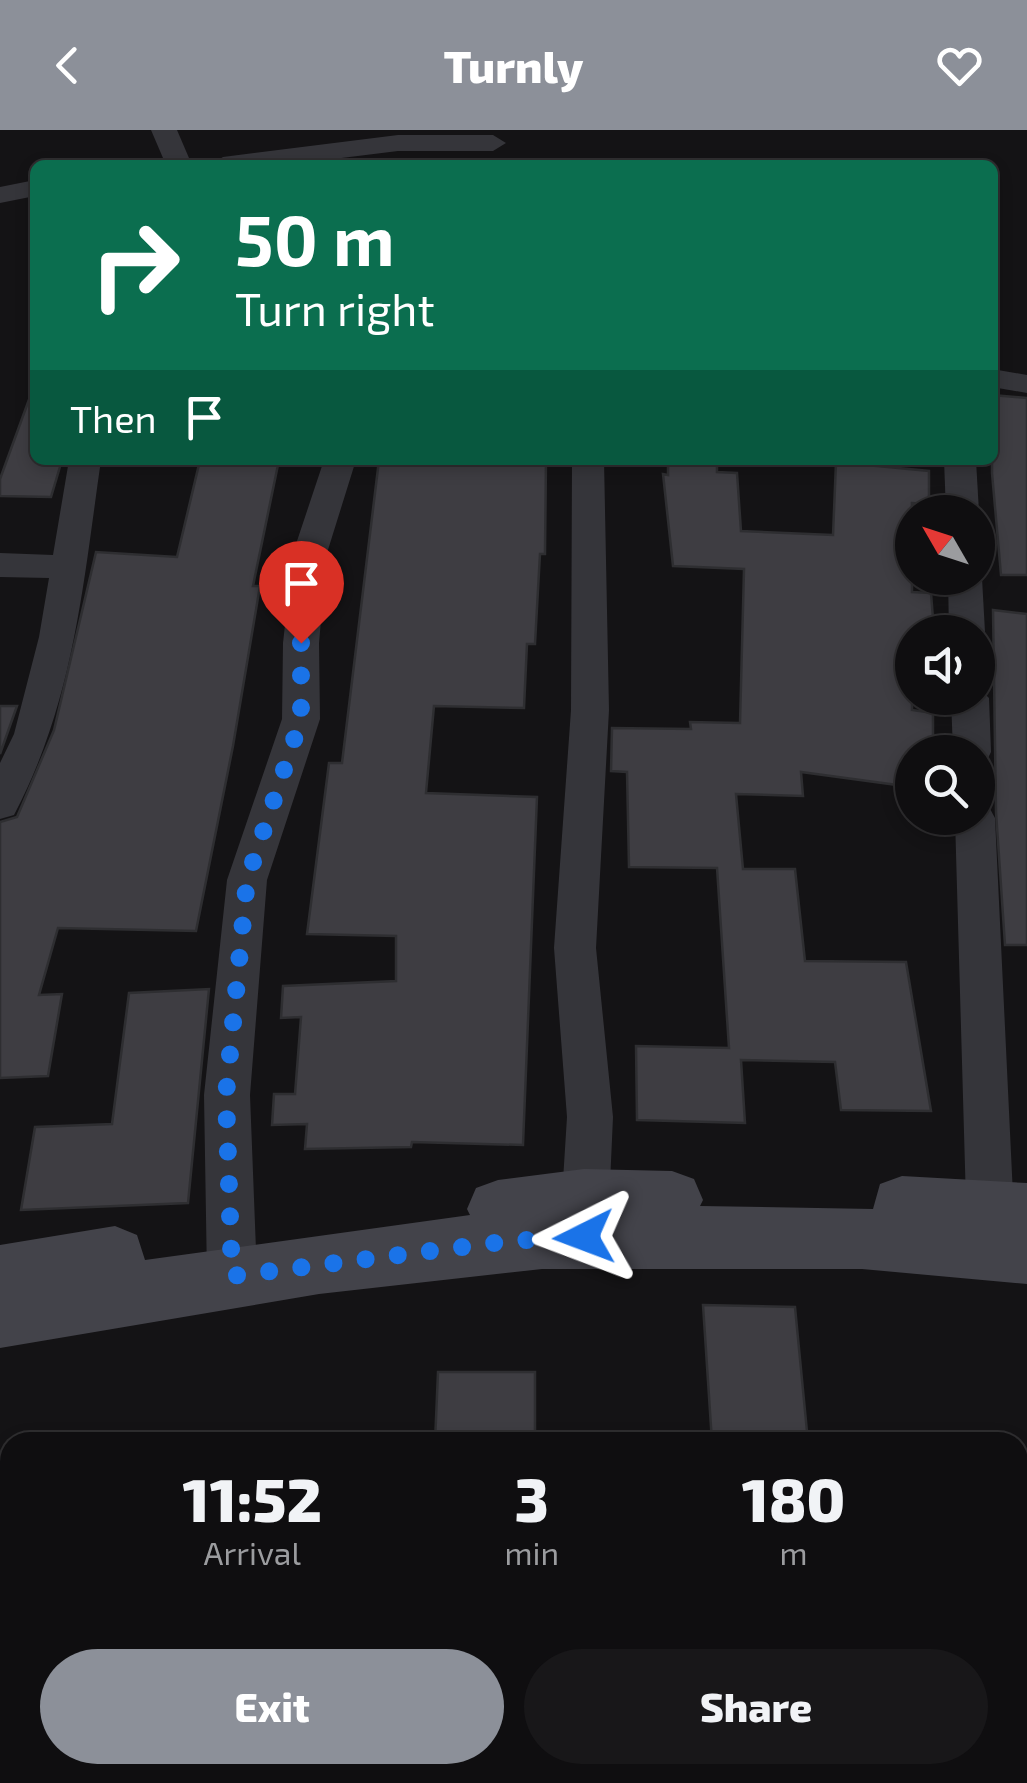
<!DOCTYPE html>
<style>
body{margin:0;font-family:"Exo 2",sans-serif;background:#181719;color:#f1f3f6;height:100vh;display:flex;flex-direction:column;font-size:38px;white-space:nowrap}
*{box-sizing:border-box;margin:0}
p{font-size:32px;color:#9b9c9f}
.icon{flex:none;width:55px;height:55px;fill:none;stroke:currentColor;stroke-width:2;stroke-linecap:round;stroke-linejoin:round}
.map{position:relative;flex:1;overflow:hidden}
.panel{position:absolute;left:0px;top:1302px;width:1028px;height:352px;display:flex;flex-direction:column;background:#0f0e10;border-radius:30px 30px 0 0;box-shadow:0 5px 15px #0003,0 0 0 2px #2f2e30}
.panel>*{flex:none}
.hud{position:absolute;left:30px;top:30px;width:968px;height:305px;border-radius:15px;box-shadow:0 5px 15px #0003,0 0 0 2px #2f2e30;background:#0b6e4f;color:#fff;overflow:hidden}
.needle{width:65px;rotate:309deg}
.fabs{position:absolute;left:895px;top:365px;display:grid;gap:20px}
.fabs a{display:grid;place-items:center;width:100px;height:100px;border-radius:50%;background:#0f0e10;box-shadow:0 5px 15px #0003,0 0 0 2px #2f2e30;font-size:50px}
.pin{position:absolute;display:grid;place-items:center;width:85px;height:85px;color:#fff;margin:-102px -42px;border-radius:50% 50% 50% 0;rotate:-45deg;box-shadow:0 0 10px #0007}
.pin .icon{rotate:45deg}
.me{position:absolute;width:110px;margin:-55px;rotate:267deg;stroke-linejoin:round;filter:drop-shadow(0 0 8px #0008)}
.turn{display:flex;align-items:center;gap:35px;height:210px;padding:0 40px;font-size:45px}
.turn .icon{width:130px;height:130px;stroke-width:2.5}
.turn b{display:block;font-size:70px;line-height:85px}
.then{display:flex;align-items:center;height:95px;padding:0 40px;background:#0003;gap:20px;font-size:38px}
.eta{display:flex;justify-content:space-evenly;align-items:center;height:170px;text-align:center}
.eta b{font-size:60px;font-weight:800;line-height:70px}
.primary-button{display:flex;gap:20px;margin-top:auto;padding:20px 40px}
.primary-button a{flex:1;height:115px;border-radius:60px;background:#8c9099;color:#fff;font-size:40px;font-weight:800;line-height:115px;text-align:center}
.primary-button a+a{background:#181719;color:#f1f3f6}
header{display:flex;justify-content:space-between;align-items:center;height:130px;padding:0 40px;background:#8c9099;color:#fff;font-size:45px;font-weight:800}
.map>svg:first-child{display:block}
.building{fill:#3e3d42;stroke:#2e2e31;stroke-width:2.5}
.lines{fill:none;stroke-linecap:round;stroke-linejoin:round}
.street{fill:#35353a;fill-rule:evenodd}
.secondary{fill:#43434a;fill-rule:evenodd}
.route{stroke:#1a73e8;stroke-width:18;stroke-dasharray:0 32.4}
</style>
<header><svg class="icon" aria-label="back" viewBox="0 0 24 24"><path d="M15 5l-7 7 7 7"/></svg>Turnly<svg class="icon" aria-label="heart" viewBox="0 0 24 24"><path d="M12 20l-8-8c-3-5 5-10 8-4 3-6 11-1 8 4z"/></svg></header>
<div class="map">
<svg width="1027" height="1653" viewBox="0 0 1027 1653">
<rect width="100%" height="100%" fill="#141315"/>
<g class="building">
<path d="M31,264L35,265V330H62L51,367L0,366V349Z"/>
<path d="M992,265L1027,268V445H1001L992,343Z"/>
<path d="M200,330H279L253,456H260L233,616L196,801L58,798L39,865L62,864L48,946L0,948V692L17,687L54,600L96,422L177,427Z"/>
<path d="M379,330H546L545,424H540L535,514H527L524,578L434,576L426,663L537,667L523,1015L412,1012L411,1017L305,1019L307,994L272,995L274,964H295L301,887L281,888L283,856L396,851V806L307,804L329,633H342Z"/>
<path d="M668,330H717V342L737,343L741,401L833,405L836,332L929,341V374L912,373V462L931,463L934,502H912V580L933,583V622H912V657L801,642L803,666L736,664L743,739H795L805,831L906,832L931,981L841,980L835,932L741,930L745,993L637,990L636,916L729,918L717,738L629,737L627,642L611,641L612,598L691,599L690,592L740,593L744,439L673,436L663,344L668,345Z"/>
<path d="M993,480L1027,484V815H1005L996,682Z"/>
<path d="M0,576H17L0,624Z"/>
<path d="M209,859L188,1073L21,1080L35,997L112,994L129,863Z"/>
<path d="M703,1175L795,1177L808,1312H712Z"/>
<path d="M438,1242H535V1312H435Z"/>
</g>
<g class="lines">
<g class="street">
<path d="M151,0H177L192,35H166Z"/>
<path d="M398,5H493L506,13L493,21H398L285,35H210L223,27Z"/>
<path d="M35,50V66L0,73V57Z"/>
<path d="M992,239L1027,245V263L992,257Z"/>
<path d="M69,330H101C83,455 74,571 14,685L0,689V633L14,604L39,507L49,448L0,447V423L53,425Z"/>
<path d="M324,330H356L327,423L319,513L320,589L267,750L250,965L257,1146L249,1163L232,1170L215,1163L207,1146L204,965L227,750L282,589L283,513L293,423Z"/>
<path d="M572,330H604L609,580L596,818L613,987L608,1098L601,1114L584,1121L567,1114L560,1098L567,987L554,818L571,580Z"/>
<path d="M944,330H976L979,382L978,384L946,382Z"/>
<path d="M978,440L982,448L985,502L978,512V502H949L948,448H978Z"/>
<path d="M978,557L989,568L991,622L986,632L978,635V622H953L951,568H978Z"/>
<path d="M978,673L989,677L995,688L1015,1107L1008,1123L991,1130L974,1123L967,1107L955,688H978Z"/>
</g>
<path class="secondary" d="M584,1039L672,1041L694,1049L703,1070L700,1076L873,1079L880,1054L902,1046L1027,1053V1154L862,1139H542L319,1164L0,1218V1115L115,1096L137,1105L145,1130L470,1085L467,1079L476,1058L498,1050Z"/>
</g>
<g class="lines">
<path class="route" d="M301,513V589L247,750L226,965L232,1146L510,1111L584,1107"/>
</g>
</svg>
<div class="fabs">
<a><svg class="needle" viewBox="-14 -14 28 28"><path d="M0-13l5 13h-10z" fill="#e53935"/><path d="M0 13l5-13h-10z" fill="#9b9c9f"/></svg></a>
<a><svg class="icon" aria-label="sound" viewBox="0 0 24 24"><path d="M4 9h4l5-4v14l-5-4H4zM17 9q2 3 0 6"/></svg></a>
<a><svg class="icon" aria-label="search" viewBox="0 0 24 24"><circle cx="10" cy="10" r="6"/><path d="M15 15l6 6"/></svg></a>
</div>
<div class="pin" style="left:301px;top:513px;background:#d93025"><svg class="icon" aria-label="arrive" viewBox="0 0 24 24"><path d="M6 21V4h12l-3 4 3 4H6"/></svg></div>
<svg class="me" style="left:584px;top:1107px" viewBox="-20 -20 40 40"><path d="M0-17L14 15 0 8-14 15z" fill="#1a73e8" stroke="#fff" stroke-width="4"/></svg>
<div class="hud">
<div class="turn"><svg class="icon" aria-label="right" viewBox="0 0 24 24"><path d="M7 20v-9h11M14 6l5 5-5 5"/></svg><div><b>50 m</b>Turn right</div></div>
<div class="then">Then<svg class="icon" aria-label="arrive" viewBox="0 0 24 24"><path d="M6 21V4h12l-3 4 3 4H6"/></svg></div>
</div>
<section class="panel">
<div class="eta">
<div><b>11:52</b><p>Arrival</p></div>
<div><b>3</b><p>min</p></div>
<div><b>180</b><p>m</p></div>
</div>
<div class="primary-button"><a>Exit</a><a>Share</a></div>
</section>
</div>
